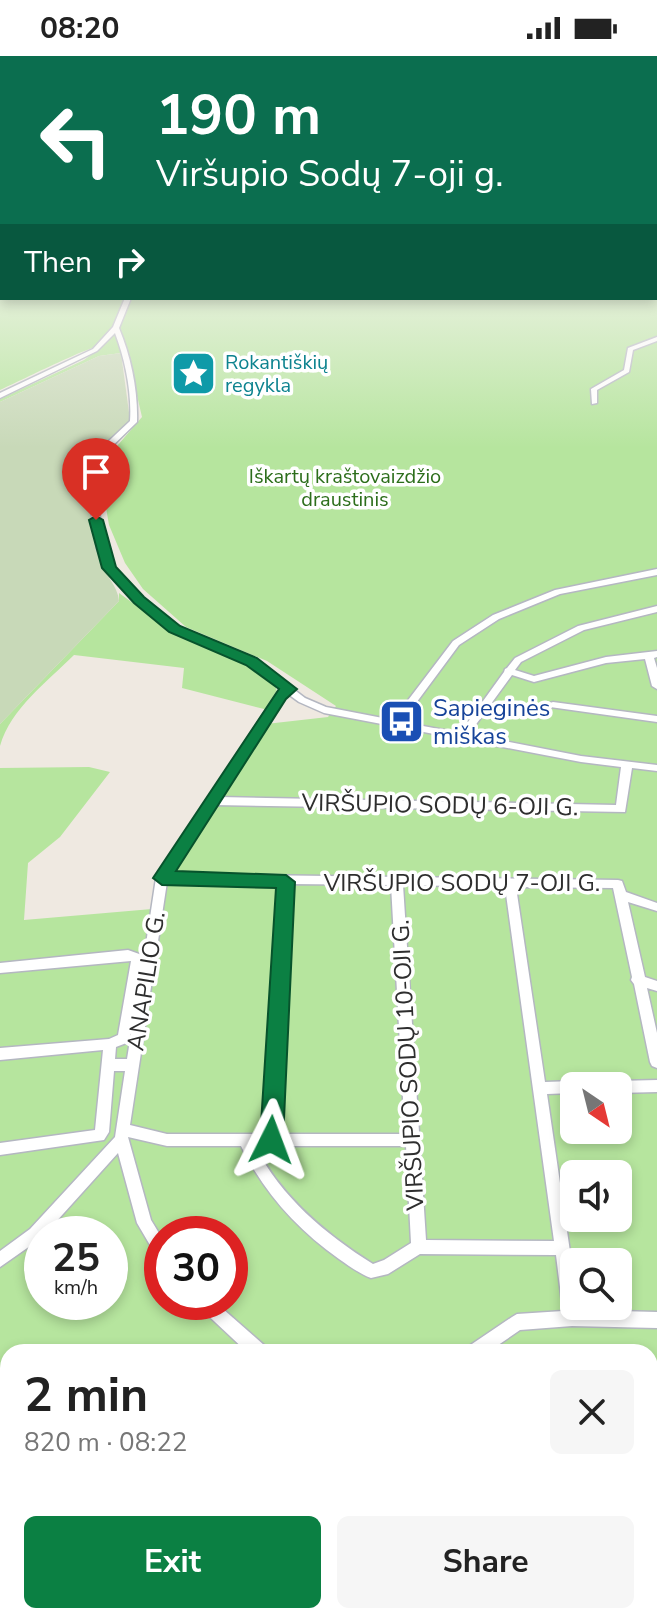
<!DOCTYPE html>
<meta charset="utf-8">
<style>
body{margin:0;font-family:"Nunito Sans",sans-serif;background:#f6f6f6;color:#222;height:100vh;display:flex;flex-direction:column;font-size:30px;white-space:nowrap}
*{box-sizing:border-box;margin:0}
p{font-size:26px;color:#767676}
.icon{flex:none;width:44px;height:44px;fill:none;stroke:currentColor;stroke-width:2;stroke-linecap:round;stroke-linejoin:round}
.map{position:relative;flex:1;overflow:hidden}
.sheet{position:absolute;left:0px;top:1288px;width:658px;height:280px;display:flex;flex-direction:column;background:#fff;border-radius:24px 24px 0 0;box-shadow:0 4px 12px #0003}
.sheet>*{flex:none}
.guide{position:absolute;left:0px;top:0px;width:658px;height:244px;box-shadow:0 4px 12px #0003;background:#0b6e4f;color:#fff;overflow:hidden}
.needle{width:52px;rotate:145deg}
.tools{position:absolute;left:560px;top:1016px;display:grid;gap:16px}
.tools a{display:grid;place-items:center;width:72px;height:72px;border-radius:12px;background:#fff;box-shadow:0 4px 12px #0003;font-size:40px}
.speed{position:absolute;left:24px;top:1160px;display:flex;gap:16px;font-size:40px;font-weight:700;text-align:center}
.speed>*{display:grid;place-content:center;width:104px;height:104px;border-radius:50%;background:#fff;box-shadow:0 4px 12px #0003;line-height:1}
.speed small{font-size:20px;font-weight:400}
.speed .limit{border:12px solid #d22;background:#fff;color:#111}
.pin{position:absolute;display:grid;place-items:center;width:68px;height:68px;color:#fff;margin:-82px -34px;border-radius:50% 50% 50% 0;rotate:-45deg;box-shadow:0 0 8px #0007}
.pin .icon{rotate:45deg}
.me{position:absolute;width:88px;margin:-44px;rotate:3deg;stroke-linejoin:round;filter:drop-shadow(0 0 6px #0008)}
.turn{display:flex;align-items:center;gap:28px;height:168px;padding:0 24px;font-size:36px}
.turn .icon{width:104px;height:104px;stroke-width:2.5}
.turn b{display:block;font-size:56px;line-height:68px}
.then{display:flex;align-items:center;height:76px;padding:0 24px;background:#0003;gap:16px;font-size:30px}
.round{display:grid;place-items:center;flex:none;width:84px;height:84px;border-radius:12px;background:#f6f6f6}
.head{display:flex;align-items:center;justify-content:space-between;height:136px;padding:0 24px}
h1{font-size:48px;font-weight:700;line-height:60px}
.cta{display:flex;gap:16px;margin-top:auto;padding:16px 24px}
.cta a{flex:1;height:92px;border-radius:12px;background:#0b8043;color:#fff;font-size:32px;font-weight:700;line-height:92px;text-align:center}
.cta a+a{background:#f6f6f6;color:#222}
.status{display:flex;justify-content:space-between;align-items:center;height:56px;padding:0 40px;background:#fff;direction:ltr}
.status svg{height:22px;fill:currentColor}
.map>svg:first-child{display:block}
.green{fill:#b6e59e;fill-rule:evenodd}
.cemetery{fill:#c8d9b8}
.lines{fill:none;stroke-linecap:round;stroke-linejoin:round}
.street-casing{stroke:#b4b7c1;stroke-width:3}
.street{fill:#fff;fill-rule:evenodd}
.route{fill:#0b8043;stroke:#07532c;stroke-width:2}
.labels{text-anchor:middle;dominant-baseline:central;stroke-width:7;stroke-linejoin:round;paint-order:stroke}
.far-culture-label{font-size:20px;fill:#0d838f;stroke:#fff;text-anchor:start}
.far-park-label{font-size:20px;fill:#2c6e1b;stroke:#fff}
.transit-label{font-size:24px;fill:#164399;stroke:#fff;text-anchor:start}
.street-label{font-size:24px;fill:#2e2e2e;stroke:#fff}
</style>
<div class="status"><b>08:20</b><svg viewBox="0 0 49 12"><path d="M0 12V9h3v3zM5 12V6h3v6zM10 12V3h3v9zM15 12V0h3v12zM26 1h20v11H26zM47 4h2v5h-2z"/></svg></div>
<div class="map">
<svg width="657" height="1568" viewBox="0 0 657 1568">
<rect width="100%" height="100%" fill="#efe9e1"/>
<g class="green">
<path d="M0,172L2,242H656L657,172V1568H0V712L89,711L110,716L60,781L28,807L24,864L152,853L169,818L266,668L328,661L336,650L267,605L186,571L143,533L125,507L109,469L99,411L142,361L125,288H118L121,297L99,300L0,346V343L84,304L104,289C93,288 18,326 0,334ZM574,1030H618V1074H574ZM574,1118H618V1162H574ZM42,1178H110V1246H42ZM162,1178H230V1246H162ZM574,1206H618V1250H574ZM8,1296H650V1560H8Z"/>
<path d="M119,537L170,574L251,607L274,625L277,636L268,654L182,632L184,612L74,599C47,626 11,652 0,690V668L119,545Z"/>
</g>
<path class="cemetery" d="M121,297L130,364L93,399L82,418C90,447 91,477 100,505C105,519 118,530 119,545L0,668V346L99,300Z"/>
<g class="lines">
<defs>
<g id="street">
<path d="M125,242H131L119,272C131,301 138,335 137,366L102,400L93,418L105,493L113,511L142,542L178,571L254,603L305,642L326,651L393,664L453,585L493,559L555,534L657,513V519L560,538L499,563L459,589L402,666L460,677L504,616L505,613L507,612L515,602L578,570L657,550V556L584,574L521,606L515,614L534,620L606,601L657,595V601L654,602L657,612V633L652,630L645,603L606,607L534,626L512,619L469,678L581,700L657,709V715L632,712L625,756L215,749L171,818L618,824L622,825L626,836L657,847V855L628,846L645,921L657,925V935L647,932L657,977V1012L652,1010L650,1006L634,928L631,924L632,921L613,832L516,831L545,1026L574,1025L579,1027L580,1030H574V1037L547,1038L574,1223V1250H578L579,1254L657,1256V1272L572,1270L520,1274L488,1296H467L469,1290L512,1261L517,1258L563,1255L556,1199L420,1198L388,1218L371,1222C360,1218 349,1210 339,1203C297,1173 264,1137 241,1090H167L128,1081L151,1164L162,1182V1203L157,1201L137,1167L118,1097L45,1178H42L40,1183L0,1211V1195L30,1173L115,1081L125,1015H114L109,1076L104,1084L0,1099V1087L95,1074L103,994L0,1004V992L109,983L118,979L131,905L0,917V907L128,894L142,899L144,901L156,822L277,637L282,633L248,607L172,575L136,546L105,512L97,493L85,418L96,397L130,365C132,337 125,303 115,277L97,295L0,342V337L93,293L113,271ZM288,638L299,646L324,657L581,706L621,711L616,749L219,741L283,641ZM167,826L280,828L264,1078H167L130,1069ZM292,828L391,829L405,1078H278ZM403,829L505,831L554,1185L426,1184ZM132,972L127,1003H115L116,991L129,986ZM255,1090H406L411,1187L384,1204L373,1208C325,1178 281,1141 255,1090Z"/>
<path d="M657,281V285L633,294L629,316L597,334V347L592,348L591,333L624,314L628,292Z"/>
<path d="M553,646L657,660V666L550,651L548,649L550,647Z"/>
<path d="M657,1024V1036L618,1037V1030H612L613,1027L618,1025Z"/>
<path d="M196,1246H215L265,1290L267,1296H247L199,1251Z"/>
<path d="M0,1454L6,1457L8,1461V1505L2,1502L0,1498Z"/>
<path d="M10,1560H28L29,1568H11Z"/>
</g>
</defs>
<use href="#street" class="street-casing"/>
<use href="#street" class="street"/>
</g>
<linearGradient id="sky" x2="0" y2="1"><stop stop-color="#7abfeb"/><stop offset="0.44" stop-color="#f8f5f2"/><stop offset="1" stop-color="#f8f5f2" stop-opacity="0"/></linearGradient>
<rect width="657" height="392" fill="url(#sky)"/>
<path class="route" d="M96,460L103,464L116,511L144,541L180,570L257,602L297,633L286,643L176,815L286,819L295,826L283,1084L279,1092L271,1095L263,1092L260,1084L276,832L162,829L153,822L279,633L246,609L169,576L134,547L102,512L89,464Z"/>
<defs>
<symbol id="sight-square" viewBox="-11 -11 22 22"><rect x="-9" y="-9" width="18" height="18" rx="4" fill="#0f9aa8" stroke="#fff"/><path d="M0-6L1.8-2.2L6-1.7L2.9 1.2L3.7 5.4L0 3.3L-3.7 5.4L-2.9 1.2L-6-1.7L-1.8-2.2Z" fill="#fff"/></symbol>
<symbol id="bus-square" viewBox="-11 -11 22 22"><rect x="-9" y="-9" width="18" height="18" rx="4" fill="#1a4fb4" stroke="#fff"/><path d="M-5-6H5V4H4V6H2V4H-2V6H-4V4H-5ZM-3.5-4V0h7V-4ZM-3.5 1.2v1.5H-2V1.2ZM2 1.2v1.5H3.5V1.2Z" fill="#fff"/></symbol>
</defs>
<g fill-rule="evenodd">
<use href="#sight-square" x="168" y="292" width="51" height="51"/>
<use href="#bus-square" x="376" y="640" width="51" height="51"/>
</g>
<g class="labels">
<g class="far-culture-label">
<text x="225" y="306">Rokantiškių<tspan x="225" dy="23">regykla</tspan></text>
</g>
<g class="far-park-label">
<text x="345" y="420">Iškartų kraštovaizdžio<tspan x="345" dy="23">draustinis</tspan></text>
</g>
<g class="transit-label">
<text x="433" y="652">Sapieginės<tspan x="433" dy="28">miškas</tspan></text>
</g>
<g class="street-label">
<text transform="translate(440 749) rotate(1)">VIRŠUPIO SODŲ 6-OJI G.</text>
<text x="462" y="827">VIRŠUPIO SODŲ 7-OJI G.</text>
<text transform="translate(146 925) rotate(-81)">ANAPILIO G.</text>
<text transform="translate(408 1009) rotate(-93)">VIRŠUPIO SODŲ 10-OJI G.</text>
</g>
</g>
</svg>
<div class="tools">
<a><svg class="needle" viewBox="-14 -14 28 28"><path d="M0-13l5 13h-10z" fill="#e53935"/><path d="M0 13l5-13h-10z" fill="#767676"/></svg></a>
<a><svg class="icon" aria-label="sound" viewBox="0 0 24 24"><path d="M4 9h4l5-4v14l-5-4H4zM17 9q2 3 0 6"/></svg></a>
<a><svg class="icon" aria-label="search" viewBox="0 0 24 24"><circle cx="10" cy="10" r="6"/><path d="M15 15l6 6"/></svg></a>
</div>
<div class="speed"><div>25<small>km/h</small></div><div class="limit">30</div></div>
<div class="pin" style="left:96px;top:464px;background:#d93025"><svg class="icon" aria-label="arrive" viewBox="0 0 24 24"><path d="M6 21V4h12l-3 4 3 4H6"/></svg></div>
<svg class="me" style="left:271px;top:1084px" viewBox="-20 -20 40 40"><path d="M0-17L14 15 0 8-14 15z" fill="#0b8043" stroke="#fff" stroke-width="4"/></svg>
<div class="guide">
<div class="turn"><svg class="icon" aria-label="left" viewBox="0 0 24 24"><path d="M17 20v-9H6M10 6l-5 5 5 5"/></svg><div><b>190 m</b>Viršupio Sodų 7-oji g.</div></div>
<div class="then">Then<svg class="icon" aria-label="right" viewBox="0 0 24 24"><path d="M7 20v-9h11M14 6l5 5-5 5"/></svg></div>
</div>
<section class="sheet">
<div class="head"><div><h1>2 min</h1><p>820 m · 08:22</p></div><a class="round"><svg class="icon" aria-label="close" viewBox="0 0 24 24"><path d="M6 6l12 12M18 6L6 18"/></svg></a></div>
<div class="cta"><a>Exit</a><a>Share</a></div>
</section>
</div>
